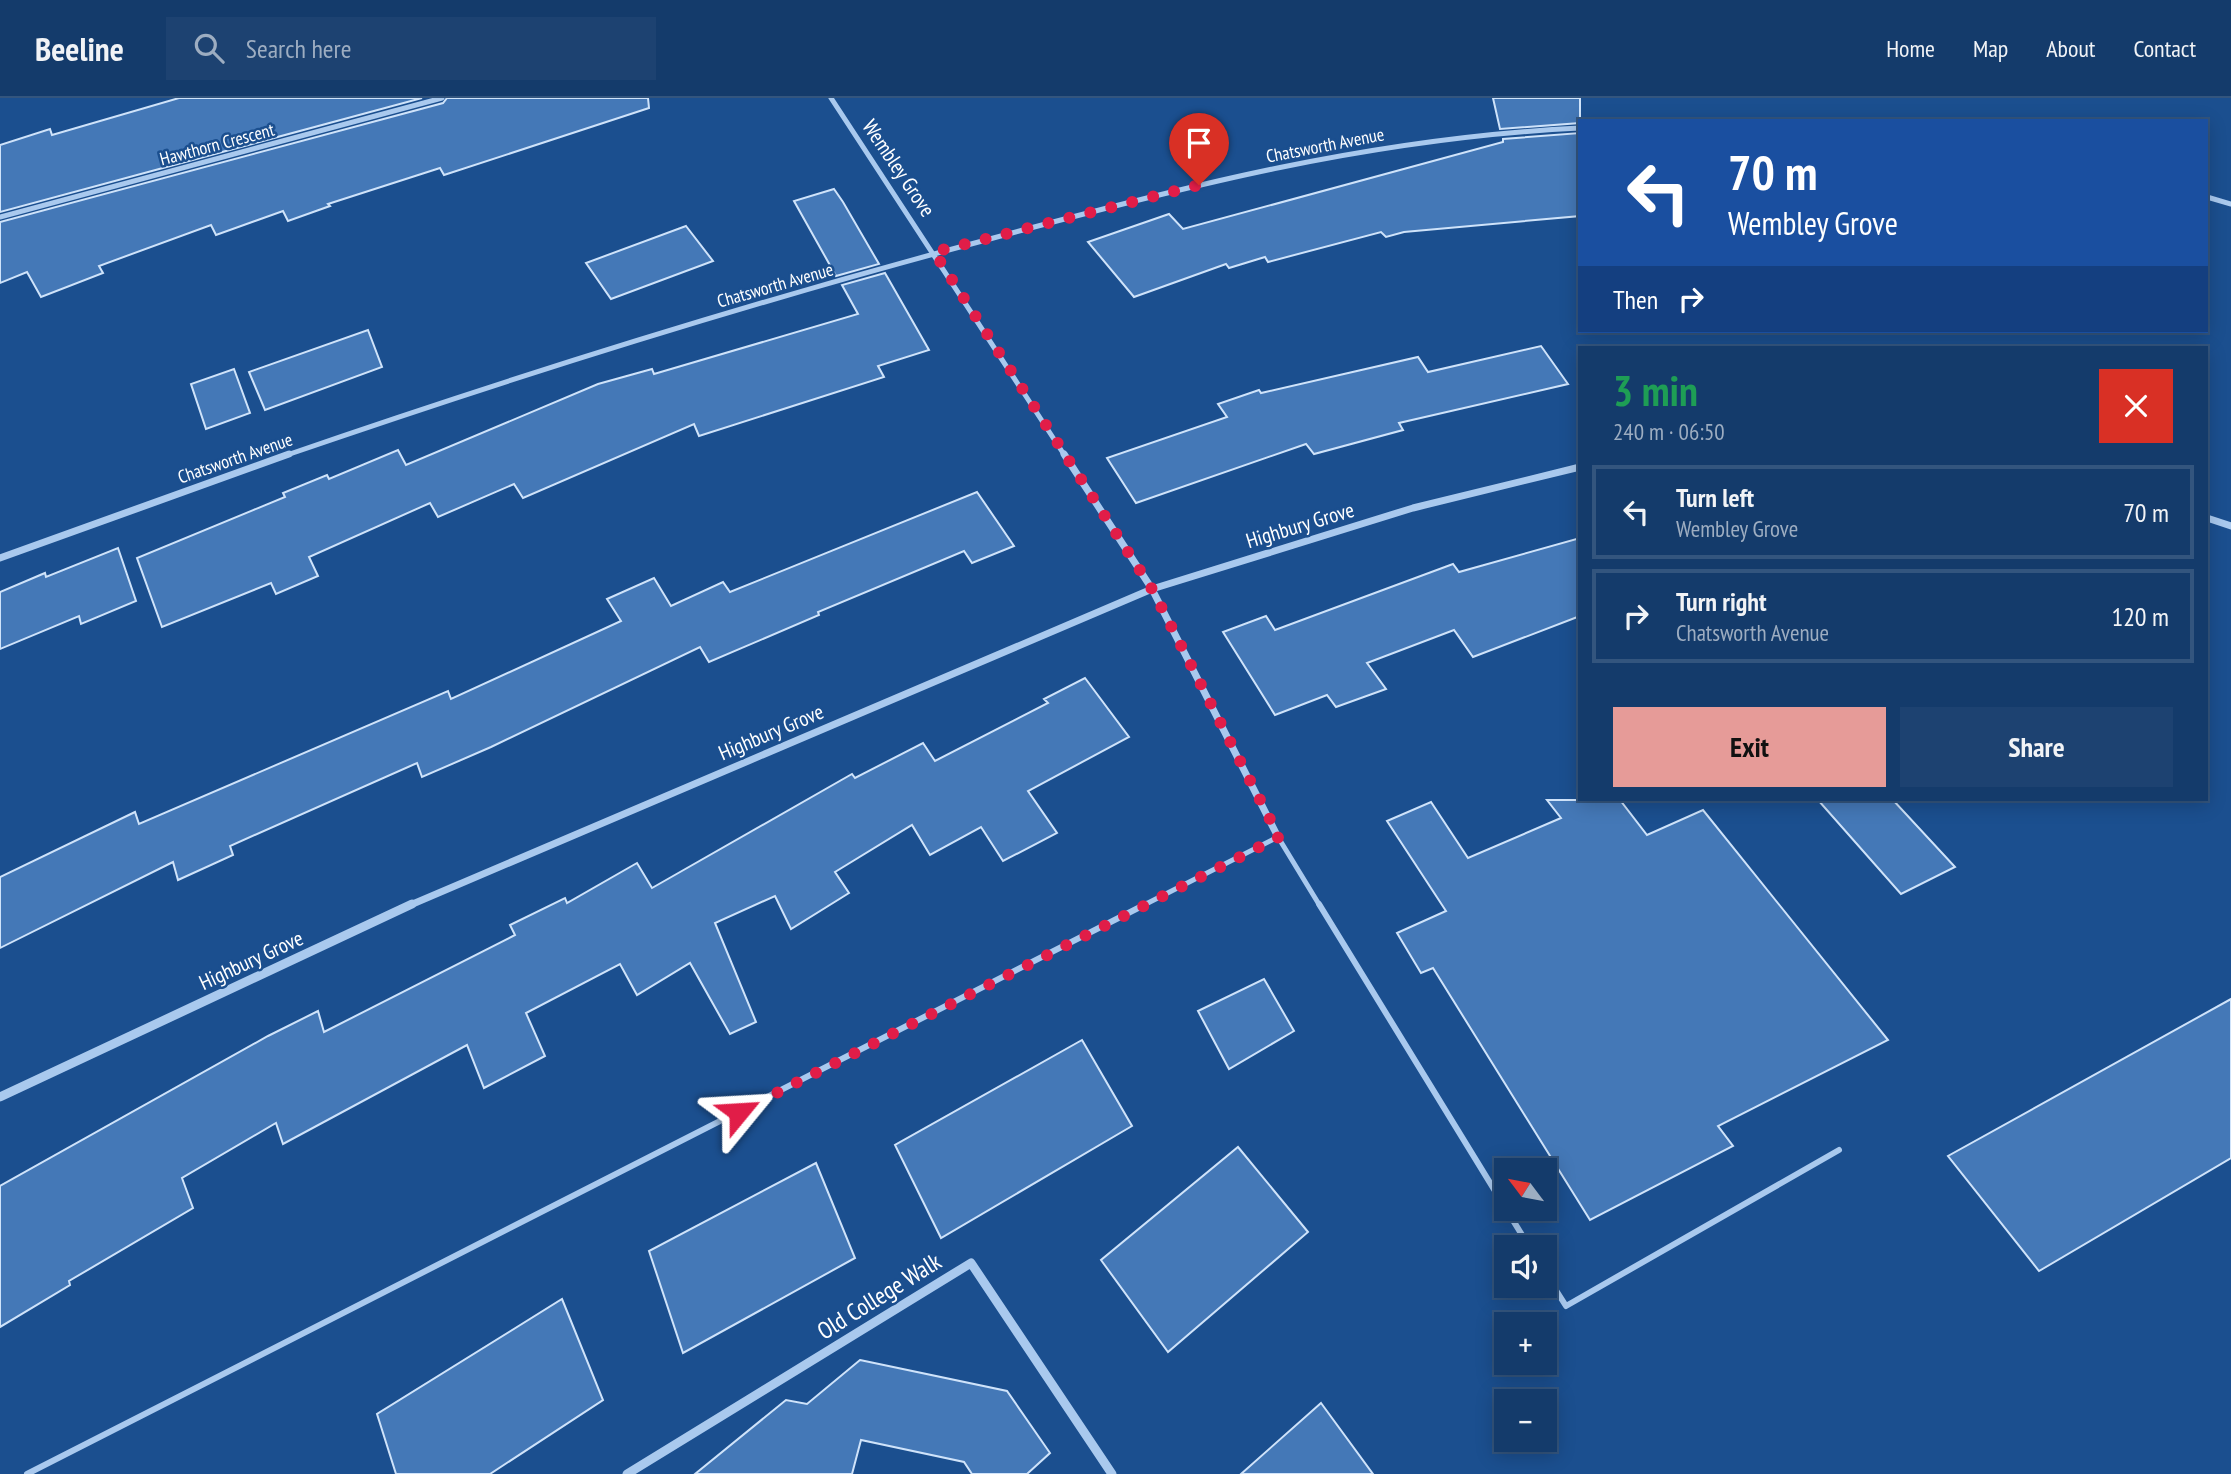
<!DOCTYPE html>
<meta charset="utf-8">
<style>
body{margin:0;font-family:"PT Sans Narrow",sans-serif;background:#1d4271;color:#f1f3f6;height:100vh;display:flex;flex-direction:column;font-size:26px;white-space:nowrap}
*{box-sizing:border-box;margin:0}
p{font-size:23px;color:#9dadc1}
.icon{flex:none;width:38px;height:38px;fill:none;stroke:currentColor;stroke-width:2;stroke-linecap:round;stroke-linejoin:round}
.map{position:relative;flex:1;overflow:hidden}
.panel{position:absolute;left:1578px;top:248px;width:630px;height:455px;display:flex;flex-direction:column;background:#143b6b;border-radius:0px;box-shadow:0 4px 18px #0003,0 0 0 2px #33557e}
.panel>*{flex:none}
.guide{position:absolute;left:1578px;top:21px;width:630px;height:214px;border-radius:0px;box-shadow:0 4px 18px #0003,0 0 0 2px #33557e;background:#1a4fa0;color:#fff;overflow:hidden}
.needle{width:46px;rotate:302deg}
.buttons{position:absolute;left:1494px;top:1060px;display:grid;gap:14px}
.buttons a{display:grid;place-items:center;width:63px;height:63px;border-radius:0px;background:#143b6b;box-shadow:0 4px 18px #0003,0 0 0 2px #33557e;font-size:35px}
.pin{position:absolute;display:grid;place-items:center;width:60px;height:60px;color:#fff;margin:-72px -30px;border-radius:50% 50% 50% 0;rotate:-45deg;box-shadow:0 0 7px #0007}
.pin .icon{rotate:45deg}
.me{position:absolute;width:77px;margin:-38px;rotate:63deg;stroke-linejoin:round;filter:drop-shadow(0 0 5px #0008)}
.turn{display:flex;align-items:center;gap:24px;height:147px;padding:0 35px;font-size:32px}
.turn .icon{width:91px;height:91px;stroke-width:2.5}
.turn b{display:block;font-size:49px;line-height:60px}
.then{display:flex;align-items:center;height:66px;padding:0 35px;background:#0003;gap:14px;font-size:26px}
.round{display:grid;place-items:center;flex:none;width:74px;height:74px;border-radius:0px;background:#1d4271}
.headline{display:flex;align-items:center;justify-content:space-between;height:119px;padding:0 35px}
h1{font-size:42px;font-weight:700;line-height:52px;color:#1e9e55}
.action{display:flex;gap:14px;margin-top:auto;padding:14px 35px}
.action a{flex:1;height:80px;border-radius:0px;background:#e69b98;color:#111;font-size:28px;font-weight:700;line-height:80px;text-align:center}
.action a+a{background:#1d4271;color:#f1f3f6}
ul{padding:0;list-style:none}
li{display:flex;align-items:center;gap:21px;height:94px;margin:0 14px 10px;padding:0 21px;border:4px solid #33557e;border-radius:0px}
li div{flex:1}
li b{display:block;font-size:26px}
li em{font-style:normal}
header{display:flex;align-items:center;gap:42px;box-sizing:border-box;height:98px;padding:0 35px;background:#143b6b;border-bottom:2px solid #33557e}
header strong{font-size:33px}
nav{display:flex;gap:38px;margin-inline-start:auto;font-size:24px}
.search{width:490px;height:63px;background:#1d4271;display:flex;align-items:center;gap:18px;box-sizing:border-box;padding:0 24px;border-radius:0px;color:#9dadc1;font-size:26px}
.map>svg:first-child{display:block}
.building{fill:#4478b7;stroke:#cfe3fa;stroke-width:2}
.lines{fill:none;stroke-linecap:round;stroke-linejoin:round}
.service-far1{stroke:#a9c9ee;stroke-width:5}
.service{stroke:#a9c9ee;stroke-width:6}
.minor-far2{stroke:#a9c9ee;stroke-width:5}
.minor-far1{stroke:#a9c9ee;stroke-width:7}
.minor{stroke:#a9c9ee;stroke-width:9}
.route{stroke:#e11d48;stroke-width:12;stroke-dasharray:0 21.6}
.labels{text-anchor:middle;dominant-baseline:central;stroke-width:5;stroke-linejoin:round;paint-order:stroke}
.far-street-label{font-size:18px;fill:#fff;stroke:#1b4f8f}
.street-label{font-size:21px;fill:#fff;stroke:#1b4f8f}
.near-street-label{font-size:24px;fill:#fff;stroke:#1b4f8f}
</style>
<header>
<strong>Beeline</strong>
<div class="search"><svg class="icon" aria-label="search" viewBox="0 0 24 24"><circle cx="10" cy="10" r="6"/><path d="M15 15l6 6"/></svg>Search here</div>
<nav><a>Home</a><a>Map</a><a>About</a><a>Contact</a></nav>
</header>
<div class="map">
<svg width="2231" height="1376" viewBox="0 0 2231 1376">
<rect width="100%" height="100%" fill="#1b4f8f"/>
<g class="building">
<path d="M179,0H422L0,114V47L50,31L52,37Z"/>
<path d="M447,0H648L649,10L444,77L440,70L328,106L330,108L288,123L283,113L216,137L211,127L99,168L103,175L41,199L27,174L0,185V124L443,5Z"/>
<path d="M1493,0H1580V25L1500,31Z"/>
<path d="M1580,35V118L1404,134L1386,139L1381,134L1268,164L1265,159L1229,170L1226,166L1134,199L1088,144L1169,116L1183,131L1503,44V41Z"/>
<path d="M834,91L843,104L879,166L836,178L794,103Z"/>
<path d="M686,128L713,163L611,201L586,165Z"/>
<path d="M885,175L929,252L878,268L884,279L699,338L694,326L523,400L514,386L438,419L430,405L309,459L318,478L276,496L271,485L162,529L137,460L285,399L283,395L327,377L329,381L398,352L406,367L598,286L652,271L654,276L858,216L842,187Z"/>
<path d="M368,232L382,269L265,312L249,274Z"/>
<path d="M1541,248L1568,286L1399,325L1403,332L1314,356L1306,346L1136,405L1107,360L1227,319L1218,306L1259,292L1261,295L1418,259L1428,274Z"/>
<path d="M234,271L250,315L206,331L191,286Z"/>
<path d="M977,394L1014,448L972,465L964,453L818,514L819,517L709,564L700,549L491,649L422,679L417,665L230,748L233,757L178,782L173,764L0,850V779L135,714L139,726L448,593L451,601L621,523L607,501L654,480L671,508L723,484L730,494Z"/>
<path d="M1580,440V518L1473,559L1454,532L1367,565L1386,591L1336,609L1327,597L1275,617L1223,534L1266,518L1275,532L1453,466L1459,474Z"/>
<path d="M118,450L136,503L81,526L79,518L0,551V494L45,475L46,479Z"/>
<path d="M1085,580L1129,639L1028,693L1057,735L1003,763L981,729L930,757L912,727L835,774L849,795L791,831L775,798L715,825L756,924L730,936L690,865L637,897L620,866L526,915L545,958L484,990L467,947L283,1046L276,1025L182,1080L193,1110L69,1183L70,1187L0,1229V1088L268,938L318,913L324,934L515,837L510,827L565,800L567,805L637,765L652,790L852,676L855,680L923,645L935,663L1048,605L1044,601Z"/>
<path d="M1547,702H1620L1647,737L1703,712L1888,942L1718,1028L1733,1048L1590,1122L1433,870L1421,875L1397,835L1446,813L1387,723L1431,704L1468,760L1561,720Z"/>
<path d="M1818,702H1893L1955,769L1901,796Z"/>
<path d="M1264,881L1294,933L1229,971L1198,913Z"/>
<path d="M2231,901V1060L2039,1173L1948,1058Z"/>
<path d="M1082,942L1132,1028L941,1140L895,1047Z"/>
<path d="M1238,1049L1308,1134L1168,1254L1101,1162Z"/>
<path d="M816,1065L855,1160L683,1255L649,1153Z"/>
<path d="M562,1201L603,1302L490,1376H396L377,1316Z"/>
<path d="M860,1262L1007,1293L1050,1355L1027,1376H972L964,1364L861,1342L852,1376H695L786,1302L807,1306Z"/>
<path d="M1321,1305L1373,1376H1241Z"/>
</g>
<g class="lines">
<path class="service-far1" d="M1142,808L1278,739L1320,808"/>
<g class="service">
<path d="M1319,806L1530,1150"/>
<path d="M1545,1175L1566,1208L1839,1052"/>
<path d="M27,1376L1146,806"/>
</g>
<g class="minor-far2">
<path d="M831,0L1065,358"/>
<path d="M2207,99L2231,106"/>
<path d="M0,119L442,0"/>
<path d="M284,358C516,278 749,205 986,142C1185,88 1373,40 1580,30"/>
</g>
<g class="minor-far1">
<path d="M1064,356L1152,491L1278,739"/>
<path d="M2207,420L2231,428"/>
<path d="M0,460L289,356"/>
<path d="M408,808L1152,491L1413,410L1580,369"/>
</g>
<g class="minor">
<path d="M0,999L412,806"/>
<path d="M627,1376L971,1165L1112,1376"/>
</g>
</g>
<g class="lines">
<path class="route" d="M739,1014L1279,739L1152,491L934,154L1199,87"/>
</g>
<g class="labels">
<g class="far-street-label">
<text transform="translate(217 46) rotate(-15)">Hawthorn Crescent</text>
<text transform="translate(1325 47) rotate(-11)">Chatsworth Avenue</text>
<text transform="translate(775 187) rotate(-16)">Chatsworth Avenue</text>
<text transform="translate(235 360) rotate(-19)">Chatsworth Avenue</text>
</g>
<g class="street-label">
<text transform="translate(899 70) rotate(56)">Wembley Grove</text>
<text transform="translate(1300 427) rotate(-17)">Highbury Grove</text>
<text transform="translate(771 634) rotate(-23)">Highbury Grove</text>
<text transform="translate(251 862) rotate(-25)">Highbury Grove</text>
</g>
<g class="near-street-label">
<text transform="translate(879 1198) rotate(-32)">Old College Walk</text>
</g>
</g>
</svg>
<div class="buttons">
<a><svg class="needle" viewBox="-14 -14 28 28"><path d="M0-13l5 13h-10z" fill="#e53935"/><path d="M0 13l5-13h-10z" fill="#9dadc1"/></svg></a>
<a><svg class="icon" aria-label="sound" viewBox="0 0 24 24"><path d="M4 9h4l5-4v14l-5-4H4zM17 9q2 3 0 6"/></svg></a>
<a>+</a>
<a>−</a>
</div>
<div class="pin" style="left:1199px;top:87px;background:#d93025"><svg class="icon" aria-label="arrive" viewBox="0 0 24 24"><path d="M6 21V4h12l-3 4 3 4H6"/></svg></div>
<svg class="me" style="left:739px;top:1014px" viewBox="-20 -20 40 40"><path d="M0-17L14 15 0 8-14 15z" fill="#e11d48" stroke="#fff" stroke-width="4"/></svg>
<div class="guide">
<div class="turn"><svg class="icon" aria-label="left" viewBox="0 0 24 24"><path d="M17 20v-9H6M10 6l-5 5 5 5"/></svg><div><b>70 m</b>Wembley Grove</div></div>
<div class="then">Then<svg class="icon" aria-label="right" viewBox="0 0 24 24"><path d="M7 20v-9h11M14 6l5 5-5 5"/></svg></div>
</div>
<section class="panel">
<div class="headline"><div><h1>3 min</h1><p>240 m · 06:50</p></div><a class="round" style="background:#d93025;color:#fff"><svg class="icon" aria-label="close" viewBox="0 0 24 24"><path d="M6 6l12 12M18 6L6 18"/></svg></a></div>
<ul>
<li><svg class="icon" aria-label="left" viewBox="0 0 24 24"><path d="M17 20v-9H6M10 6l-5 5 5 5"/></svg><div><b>Turn left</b><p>Wembley Grove</p></div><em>70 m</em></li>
<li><svg class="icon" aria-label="right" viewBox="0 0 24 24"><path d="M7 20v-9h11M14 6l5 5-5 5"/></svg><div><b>Turn right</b><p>Chatsworth Avenue</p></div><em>120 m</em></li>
</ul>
<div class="action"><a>Exit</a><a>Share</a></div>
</section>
</div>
